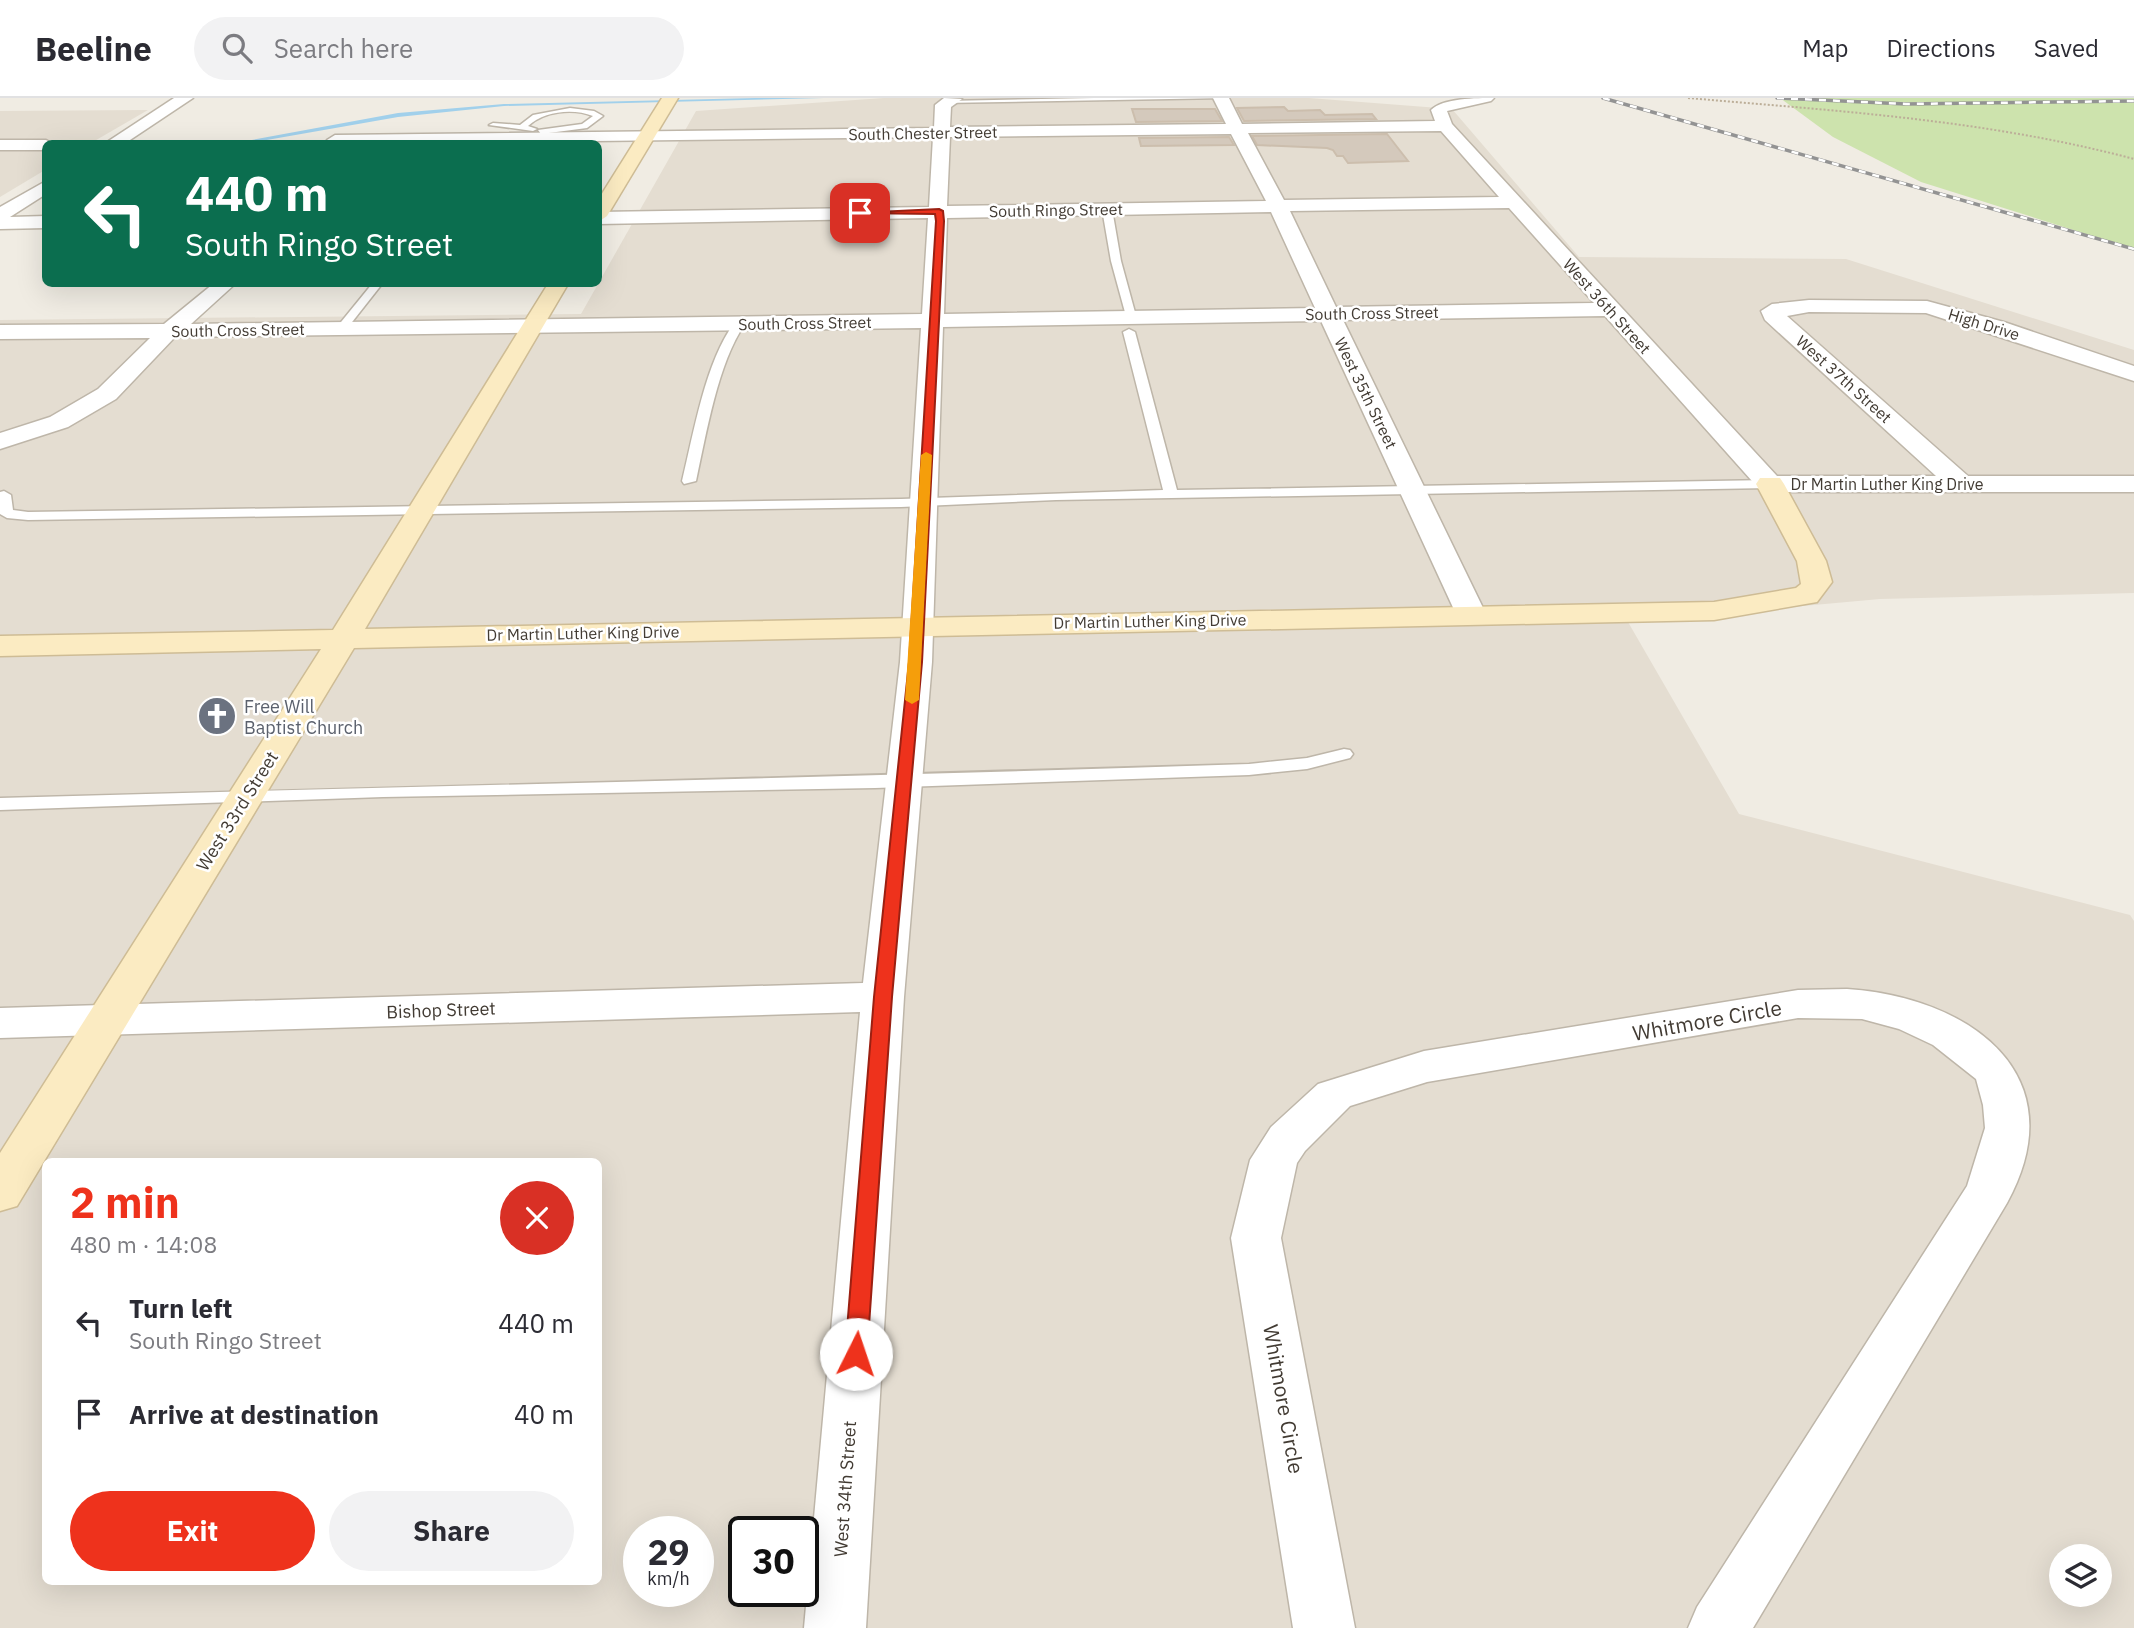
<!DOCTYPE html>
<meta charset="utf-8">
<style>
body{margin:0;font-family:"IBM Plex Sans",sans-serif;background:#f2f2f3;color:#2b2b33;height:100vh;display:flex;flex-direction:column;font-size:26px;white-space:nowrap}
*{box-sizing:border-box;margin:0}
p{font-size:23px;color:#7c7c81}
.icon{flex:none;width:38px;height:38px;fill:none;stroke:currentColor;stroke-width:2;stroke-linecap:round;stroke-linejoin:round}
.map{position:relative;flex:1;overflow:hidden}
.panel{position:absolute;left:42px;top:1060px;width:560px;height:427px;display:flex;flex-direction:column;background:#fff;border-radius:10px;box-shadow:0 7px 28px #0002}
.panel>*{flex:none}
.hud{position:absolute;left:42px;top:42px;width:560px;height:147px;border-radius:10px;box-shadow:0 7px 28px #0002;background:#0b6e4f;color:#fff;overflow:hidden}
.buttons{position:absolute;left:2049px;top:1446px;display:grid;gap:14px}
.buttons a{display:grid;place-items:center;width:63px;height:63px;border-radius:50%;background:#fff;box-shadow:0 7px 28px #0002;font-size:35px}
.speed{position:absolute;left:623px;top:1418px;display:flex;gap:14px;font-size:35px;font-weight:700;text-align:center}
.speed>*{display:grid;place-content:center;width:91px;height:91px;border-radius:50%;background:#fff;box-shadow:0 7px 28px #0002;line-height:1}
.speed small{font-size:18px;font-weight:400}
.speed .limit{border:4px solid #111;border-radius:10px;background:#fff;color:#111}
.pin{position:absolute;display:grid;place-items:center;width:60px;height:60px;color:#fff;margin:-30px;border-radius:14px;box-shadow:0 4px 10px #0006}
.me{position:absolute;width:77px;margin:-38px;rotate:4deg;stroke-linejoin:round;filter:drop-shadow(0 0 5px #0008)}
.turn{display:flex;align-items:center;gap:24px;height:147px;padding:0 28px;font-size:32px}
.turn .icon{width:91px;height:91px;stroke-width:2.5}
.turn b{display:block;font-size:49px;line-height:60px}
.round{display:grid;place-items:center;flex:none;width:74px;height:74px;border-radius:37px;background:#f2f2f3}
.head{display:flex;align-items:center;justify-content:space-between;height:119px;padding:0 28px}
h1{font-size:42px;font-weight:700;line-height:52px;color:#ee321c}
.primary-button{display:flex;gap:14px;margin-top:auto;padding:14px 28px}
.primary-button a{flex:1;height:80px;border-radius:42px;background:#ee321c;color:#fff;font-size:28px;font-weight:700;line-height:80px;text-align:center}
.primary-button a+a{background:#f2f2f3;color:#2b2b33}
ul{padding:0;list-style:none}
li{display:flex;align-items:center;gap:21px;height:91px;padding:0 28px}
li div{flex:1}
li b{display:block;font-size:26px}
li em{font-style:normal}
header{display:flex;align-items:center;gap:42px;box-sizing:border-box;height:98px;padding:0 35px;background:#fff;border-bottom:2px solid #e1e1e2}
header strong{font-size:33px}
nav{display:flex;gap:38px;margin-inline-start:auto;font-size:24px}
.search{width:490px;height:63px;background:#f2f2f3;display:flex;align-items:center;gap:18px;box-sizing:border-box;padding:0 24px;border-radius:38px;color:#7c7c81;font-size:26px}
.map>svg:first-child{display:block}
.residential{fill:#e4ddd1;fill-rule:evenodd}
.green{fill:#cde3ad}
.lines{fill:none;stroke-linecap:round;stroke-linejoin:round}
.stream{fill:#a1d0eb;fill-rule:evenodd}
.building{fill:#d4c9bc;stroke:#ccbead;stroke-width:2}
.lane-casing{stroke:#beb6a9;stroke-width:3}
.street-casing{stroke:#beb6a9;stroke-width:3}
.secondary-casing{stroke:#cebc95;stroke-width:3}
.path{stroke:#bcae98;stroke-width:2;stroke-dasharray:2 2;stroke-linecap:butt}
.lane{fill:#fff;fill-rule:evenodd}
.street{fill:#fff;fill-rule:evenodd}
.secondary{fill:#fbebc2;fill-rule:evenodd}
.rail-casing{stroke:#939393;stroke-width:3.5}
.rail{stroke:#fff;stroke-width:2.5;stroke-dasharray:7;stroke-linecap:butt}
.route{fill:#ee321c;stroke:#9b2012;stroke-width:2}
.slow{fill:#f59e0b}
.labels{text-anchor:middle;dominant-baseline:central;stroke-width:5;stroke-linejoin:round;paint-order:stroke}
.far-street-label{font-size:16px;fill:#423b33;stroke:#fff}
.worship-label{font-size:18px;fill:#5b616d;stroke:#fff;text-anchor:start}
.street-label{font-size:18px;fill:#423b33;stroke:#fff}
.near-street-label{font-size:21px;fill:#423b33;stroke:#fff}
</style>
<header>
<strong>Beeline</strong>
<div class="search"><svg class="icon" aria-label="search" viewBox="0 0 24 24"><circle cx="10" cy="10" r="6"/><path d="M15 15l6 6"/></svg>Search here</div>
<nav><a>Map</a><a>Directions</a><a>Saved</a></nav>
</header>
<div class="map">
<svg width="2134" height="1530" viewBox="0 0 2134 1530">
<rect width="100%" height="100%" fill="#f0ece3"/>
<g class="residential">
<path d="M884,0H1309L1452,11L1579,159L1846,161L2134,252V495L1880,501L1628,524L1739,716L2130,817L2134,823V1530H0V222L581,216L696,13ZM46,1064H598V1484H46ZM639,1433H698V1493H639ZM744,1433H803V1493H744ZM2062,1458H2100V1496H2062Z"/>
<path d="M148,12L91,45L46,46L45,72L0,99V13Z"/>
</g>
<path class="green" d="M1780,0H2134V151L1921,84L1833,39Z"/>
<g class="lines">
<path class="stream" d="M755,0H824L504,8L398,19L244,46H230L398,15L504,6Z"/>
</g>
<g class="building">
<path d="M1284,9L1288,13L1320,12L1325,17L1372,16L1376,21L1244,23L1237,10Z"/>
<path d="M1132,11H1215L1222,23L1136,24Z"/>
<path d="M1387,36L1408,63L1348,65L1343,58H1337L1333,52L1327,50L1257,47L1252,38Z"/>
<path d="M1229,39L1234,47L1141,48L1139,40Z"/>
</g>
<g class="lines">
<defs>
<g id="lane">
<path d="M1094,0H1225L942,5L946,3Z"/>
<path d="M570,10L594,13L603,18L587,30L541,36L538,32L582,26L593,18C573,10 544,13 528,28L537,31L533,33L489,27L493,25L520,27L533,17Z"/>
<path d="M1107,108L1112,111L1121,163L1136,218L1131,221L1126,218L1111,163L1102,111Z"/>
<path d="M372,186H382L345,233H337V229Z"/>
<path d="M735,224L745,226C718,264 706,337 696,383L684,386L682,383C694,334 705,264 735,224Z"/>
<path d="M1129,231L1135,234L1177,392L1770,382L1777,386L1770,390L1056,402L901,409L28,422L7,420L0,416V394L4,393L11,397L13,412L28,414L901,401L1163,392L1123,234Z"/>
<path d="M1344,651L1350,652L1353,656L1350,660L1307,671L1249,677L875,690L383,699L0,712V700C416,688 833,680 1249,666L1307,660Z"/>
</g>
<g id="street">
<path d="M174,0H193L124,46H104Z"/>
<path d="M944,0L962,1L951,9L950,29L1226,26L1213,0H1229L1242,26L1435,23L1431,12C1443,0 1476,0 1494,0L1491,3L1447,13L1452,26L1777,378H1936L1765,222L1761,213L1772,206L1809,202L1927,203L2004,224L2134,268V283L1926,215L1809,214L1787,218L1968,378H2134V394H1770L1760,392L1605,218L1343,222L1486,516L1482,523L1471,525L1460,523L1456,516L1321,223L943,229L932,564L904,899L866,1530H804L860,914L0,940V910L863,885L900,564L921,230L175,239L116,301L68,329L0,351V335L50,319L98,291L150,240L0,241V227L164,226L213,186H235L191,226L922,216L928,120L598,126V114L929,109L933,39L329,46L327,42L335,37L934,30L935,7ZM1441,33L1499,99L1284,102L1248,35ZM1231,36L1266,103L947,108L950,39ZM1509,110L1594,205L1336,209L1290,113ZM1271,114L1315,210L944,216L947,120Z"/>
<path d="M0,42H46L53,46H46V52H0Z"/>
<path d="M46,83V96L10,119L46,118V130L0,131V109Z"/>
<path d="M1847,891C1968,899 2078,975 2007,1105L1753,1530H1688L1697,1509L1967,1088L1985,1030L1983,1007L1976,981L1933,947L1899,931L1862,921L1798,920L1427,984L1350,1008L1305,1053L1297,1065L1281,1140L1355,1530H1293L1231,1140L1250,1062L1271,1029L1318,986L1424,953L1798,892Z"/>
</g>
<g id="secondary">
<path d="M662,0H678L607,118L598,124V102Z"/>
<path d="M548,186H568L365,531L1714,504L1796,490L1801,486L1797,463L1756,386L1760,380H1780L1784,386L1826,463L1832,484L1817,504L1714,522L354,550L17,1108L0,1113V1055L321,551L0,558V538L333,532Z"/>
</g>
</defs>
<use href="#lane" class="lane-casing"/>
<use href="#street" class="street-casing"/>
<use href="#secondary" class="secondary-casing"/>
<path class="path" d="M1688,0C1838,13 1988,22 2134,61"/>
<use href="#lane" class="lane"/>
<use href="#street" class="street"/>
<use href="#secondary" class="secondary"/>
<defs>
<g id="rail">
<path d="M1603,0L2134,151"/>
<path d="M1777,0L1906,6L2134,3"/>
</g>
</defs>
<use href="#rail" class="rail-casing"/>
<use href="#rail" class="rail"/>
</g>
<path class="route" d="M939,111L943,113L944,123L922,564L892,899L867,1256L863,1262L856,1265L848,1262L845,1256L874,899L909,564L936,123L935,116L856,115Z"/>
<path class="slow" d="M926,354L932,357L919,602L912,606L905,602L921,357Z"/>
<defs>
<symbol id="church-disc" viewBox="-11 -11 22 22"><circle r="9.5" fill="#6b7280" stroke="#fff"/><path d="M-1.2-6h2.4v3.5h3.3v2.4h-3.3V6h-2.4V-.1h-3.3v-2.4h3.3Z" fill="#fff"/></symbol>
</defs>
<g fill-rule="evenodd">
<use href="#church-disc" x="195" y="596" width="44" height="44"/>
</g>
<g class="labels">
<g class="far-street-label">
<text transform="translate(923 35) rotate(-1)">South Chester Street</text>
<text transform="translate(1056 112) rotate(-1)">South Ringo Street</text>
<text transform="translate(1607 208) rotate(48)">West 36th Street</text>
<text transform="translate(1372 215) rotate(-1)">South Cross Street</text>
<text transform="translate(805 225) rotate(-1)">South Cross Street</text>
<text transform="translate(1984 226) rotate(17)">High Drive</text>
<text transform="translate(238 232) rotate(-1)">South Cross Street</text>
<text transform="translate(1844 281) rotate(42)">West 37th Street</text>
<text transform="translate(1366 295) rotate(64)">West 35th Street</text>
<text x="1887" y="386">Dr Martin Luther King Drive</text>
<text transform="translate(1150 523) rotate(-1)">Dr Martin Luther King Drive</text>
<text transform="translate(583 535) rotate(-1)">Dr Martin Luther King Drive</text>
</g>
<g class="worship-label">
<text x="244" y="608">Free Will<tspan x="244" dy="21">Baptist Church</tspan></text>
</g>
<g class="street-label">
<text transform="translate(237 713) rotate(-58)">West 33rd Street</text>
<text transform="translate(441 912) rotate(-2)">Bishop Street</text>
<text transform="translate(845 1391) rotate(-86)">West 34th Street</text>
</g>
<g class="near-street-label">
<text transform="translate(1707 922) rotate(-10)">Whitmore Circle</text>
<text transform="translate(1284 1301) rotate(80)">Whitmore Circle</text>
</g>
</g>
</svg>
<div class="buttons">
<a><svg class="icon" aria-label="layers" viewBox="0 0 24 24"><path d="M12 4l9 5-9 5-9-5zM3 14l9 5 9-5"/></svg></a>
</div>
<div class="speed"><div>29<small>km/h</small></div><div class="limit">30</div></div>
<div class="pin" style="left:860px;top:115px;background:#d93025"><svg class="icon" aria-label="arrive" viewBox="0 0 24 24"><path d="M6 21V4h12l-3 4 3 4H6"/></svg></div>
<svg class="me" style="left:856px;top:1256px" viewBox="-20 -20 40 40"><circle r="19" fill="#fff"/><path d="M0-13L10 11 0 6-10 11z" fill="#ee321c"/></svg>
<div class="hud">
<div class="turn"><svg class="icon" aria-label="left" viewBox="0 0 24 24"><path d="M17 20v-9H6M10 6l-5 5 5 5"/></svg><div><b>440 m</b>South Ringo Street</div></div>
</div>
<section class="panel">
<div class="head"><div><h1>2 min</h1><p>480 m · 14:08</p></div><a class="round" style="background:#d93025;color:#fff"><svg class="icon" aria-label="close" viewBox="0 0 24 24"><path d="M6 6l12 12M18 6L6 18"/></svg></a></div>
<ul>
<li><svg class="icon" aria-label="left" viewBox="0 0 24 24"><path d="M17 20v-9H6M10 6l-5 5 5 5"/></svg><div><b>Turn left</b><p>South Ringo Street</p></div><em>440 m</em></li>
<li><svg class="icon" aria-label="arrive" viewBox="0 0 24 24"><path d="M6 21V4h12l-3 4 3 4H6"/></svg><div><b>Arrive at destination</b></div><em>40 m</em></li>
</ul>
<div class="primary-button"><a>Exit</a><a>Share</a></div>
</section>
</div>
